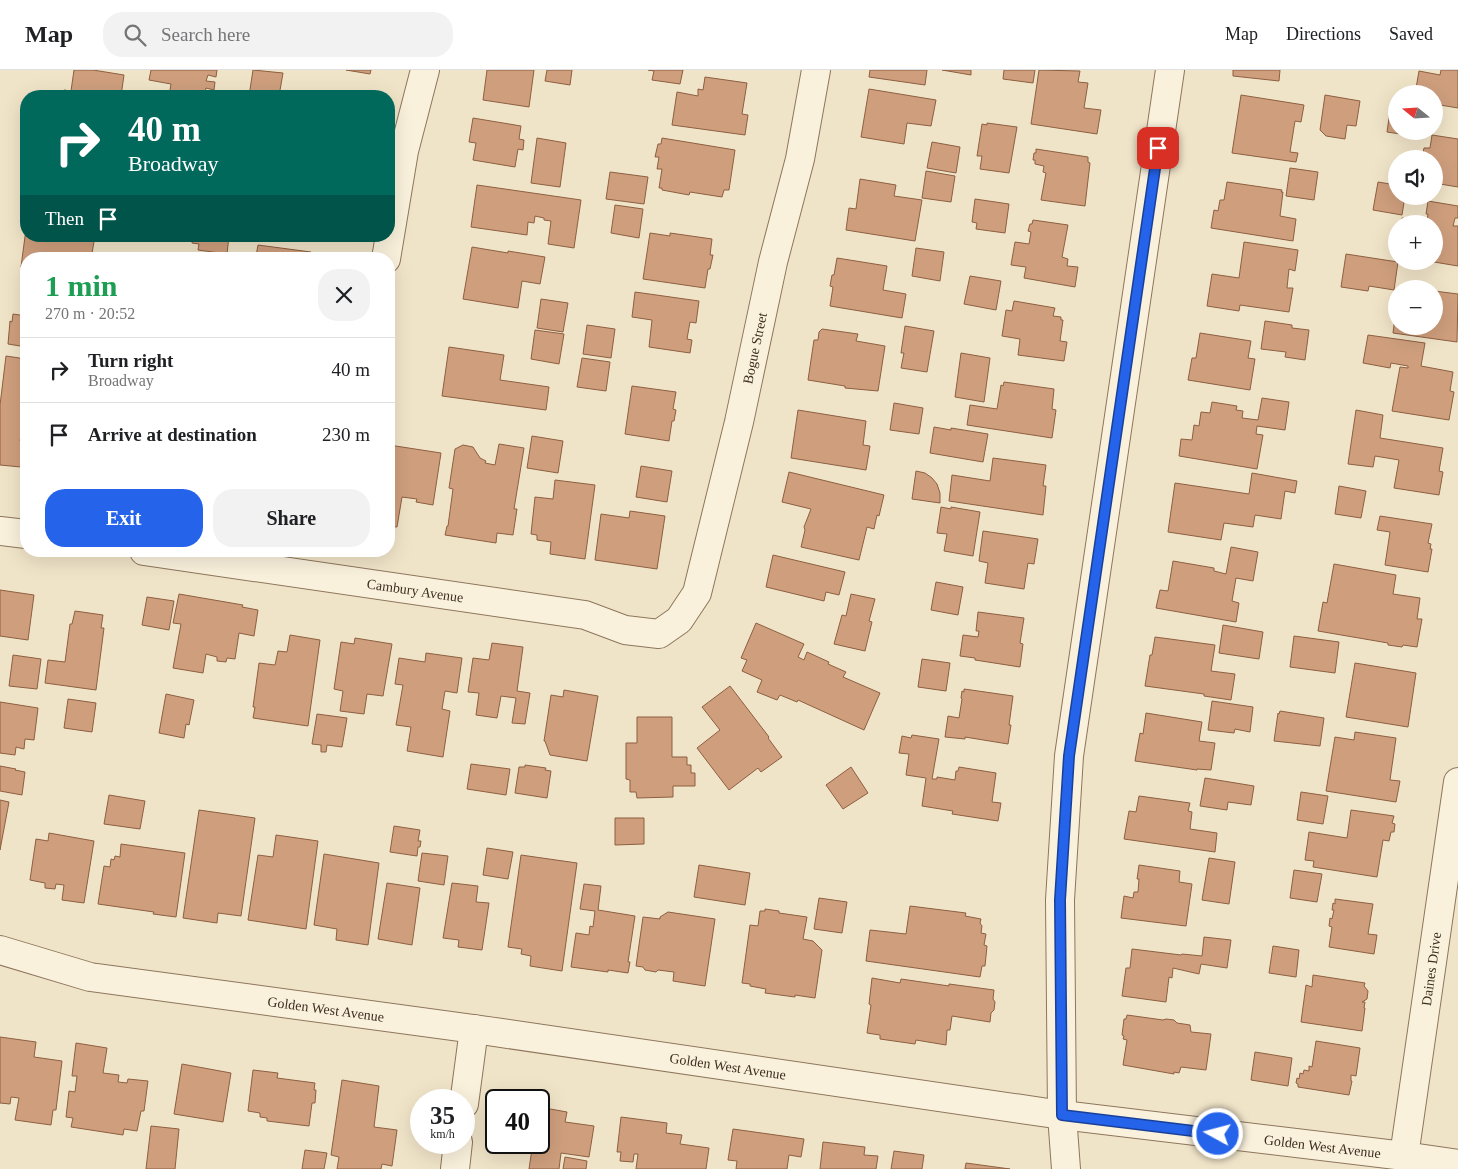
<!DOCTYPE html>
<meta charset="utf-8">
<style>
body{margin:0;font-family:"Times New Roman",serif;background:#f2f2f2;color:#202124;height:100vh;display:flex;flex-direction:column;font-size:19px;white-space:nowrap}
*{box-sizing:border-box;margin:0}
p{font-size:16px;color:#757577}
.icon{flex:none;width:28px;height:28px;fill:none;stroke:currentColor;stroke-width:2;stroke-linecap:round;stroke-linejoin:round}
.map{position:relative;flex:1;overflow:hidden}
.sheet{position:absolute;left:20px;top:182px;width:375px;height:305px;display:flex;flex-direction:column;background:#fff;border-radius:20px;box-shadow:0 5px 20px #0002}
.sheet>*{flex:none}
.hud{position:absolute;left:20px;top:20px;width:375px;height:152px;border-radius:20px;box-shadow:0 5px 20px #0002;background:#00695c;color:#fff;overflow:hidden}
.needle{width:32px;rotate:288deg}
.tools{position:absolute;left:1388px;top:15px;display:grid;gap:10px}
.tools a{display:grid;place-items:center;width:55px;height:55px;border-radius:50%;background:#fff;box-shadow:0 5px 20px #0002;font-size:25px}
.speed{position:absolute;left:410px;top:1019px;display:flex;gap:10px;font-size:25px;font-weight:700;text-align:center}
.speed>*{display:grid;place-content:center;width:65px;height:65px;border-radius:50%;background:#fff;box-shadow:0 5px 20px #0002;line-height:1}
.speed small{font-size:12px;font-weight:400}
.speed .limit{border:2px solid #111;border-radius:8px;background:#fff;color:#111}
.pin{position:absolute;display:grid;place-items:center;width:42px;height:42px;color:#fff;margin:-21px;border-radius:10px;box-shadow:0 2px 8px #0006}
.me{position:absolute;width:55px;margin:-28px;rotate:277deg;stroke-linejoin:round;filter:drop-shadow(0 0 4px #0008)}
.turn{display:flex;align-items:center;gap:18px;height:105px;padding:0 25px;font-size:22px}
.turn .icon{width:65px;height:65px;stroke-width:2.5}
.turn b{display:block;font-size:35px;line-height:42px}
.then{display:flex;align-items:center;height:48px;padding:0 25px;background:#0003;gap:10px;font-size:19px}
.round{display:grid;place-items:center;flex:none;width:52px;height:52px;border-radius:20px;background:#f2f2f2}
.head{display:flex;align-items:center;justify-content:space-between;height:85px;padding:0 25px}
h1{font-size:30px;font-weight:600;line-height:38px;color:#1e9e55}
.action{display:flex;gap:10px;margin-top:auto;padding:10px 25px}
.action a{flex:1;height:58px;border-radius:20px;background:#2563eb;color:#fff;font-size:20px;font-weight:600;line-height:58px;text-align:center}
.action a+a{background:#f2f2f2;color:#202124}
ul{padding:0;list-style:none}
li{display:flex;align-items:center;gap:15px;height:65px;padding:0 25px;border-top:1px solid #e0e0e0}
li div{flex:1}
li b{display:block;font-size:19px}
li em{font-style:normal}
header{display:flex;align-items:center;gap:30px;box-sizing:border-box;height:70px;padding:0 25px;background:#fff;border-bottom:1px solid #e0e0e0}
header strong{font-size:24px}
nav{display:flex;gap:28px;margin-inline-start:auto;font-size:18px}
.search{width:350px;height:45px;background:#f2f2f2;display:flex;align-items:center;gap:12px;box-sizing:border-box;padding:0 18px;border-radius:20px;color:#757577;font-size:19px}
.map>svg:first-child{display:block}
.building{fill:#cf9f7d;stroke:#8d5f41}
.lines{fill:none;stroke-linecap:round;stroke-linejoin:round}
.minor-casing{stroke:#8d765c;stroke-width:30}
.minor{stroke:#faf1dc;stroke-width:28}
.route-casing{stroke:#184099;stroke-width:12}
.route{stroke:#2563eb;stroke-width:9}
.labels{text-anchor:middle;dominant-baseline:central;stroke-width:4;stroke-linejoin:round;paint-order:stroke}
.street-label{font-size:14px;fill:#3d2e20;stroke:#f7eed8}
</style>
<header>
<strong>Map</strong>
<div class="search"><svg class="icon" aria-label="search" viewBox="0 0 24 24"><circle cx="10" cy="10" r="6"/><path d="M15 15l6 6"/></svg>Search here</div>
<nav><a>Map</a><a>Directions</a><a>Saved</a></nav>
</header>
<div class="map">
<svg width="1458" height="1099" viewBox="0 0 1458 1099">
<rect width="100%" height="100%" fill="#f0e4c8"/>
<g class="building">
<path d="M74,0H93L124,5L121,26H63L64,20L71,21Z"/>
<path d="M151,0H217L216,7L208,5L206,11L215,12L214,20L206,18L204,26H169L171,14L149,10Z"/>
<path d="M253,0L283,3L279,26H249Z"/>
<path d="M346,0H371L370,4Z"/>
<path d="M487,0H534L529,37L483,30Z"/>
<path d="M547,0H572L570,15L545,11Z"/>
<path d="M648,0H683L680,14L652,10L654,1Z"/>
<path d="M870,0H927L925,15L869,7Z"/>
<path d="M942,0H971V5Z"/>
<path d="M1004,0H1035L1033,13L1003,9Z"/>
<path d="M1039,0L1080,1L1078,12L1088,13L1084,38L1101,40L1097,64L1031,54Z"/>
<path d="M1233,0H1280L1279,11L1233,6Z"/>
<path d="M1441,0H1458V38L1434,34V24H1415L1419,1L1440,5Z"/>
<path d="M705,7L747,13L742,44L748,45L745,65L672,55L677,22L698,26V19L703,20Z"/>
<path d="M869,19L936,30L931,56L907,53L904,74L861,67Z"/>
<path d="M1241,25L1304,35L1301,52L1295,51L1290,82L1298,83L1296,92L1232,83Z"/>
<path d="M1325,25L1360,31L1356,56L1347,55L1345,69L1326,66L1320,60Z"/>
<path d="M1391,34L1396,35V61H1415L1414,66L1387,62Z"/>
<path d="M473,48L521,56L519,69L524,70L523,80L518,79L515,97L473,90L476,73L469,72Z"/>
<path d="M987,53L1017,57L1009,103L980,99L982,86H977L982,54L987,55Z"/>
<path d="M1432,65L1458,69V117L1434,113V89H1422L1424,78H1430Z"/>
<path d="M537,68L566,73L560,117L531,113Z"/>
<path d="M662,68L735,80L729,120H724L722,127L690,122L689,125L662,120V118H659L662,99H657L659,87H655L658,74H661Z"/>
<path d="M932,72L960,77L956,103L927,98Z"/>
<path d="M1036,79L1088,87V92L1090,93L1085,136L1041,130L1046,103L1043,102L1044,96L1035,94V90H1033L1034,83H1036Z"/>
<path d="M1290,98L1318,102L1314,130L1286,126Z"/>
<path d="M926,101L955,106L951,132L922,128Z"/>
<path d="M610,102L648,107L644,134L606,129Z"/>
<path d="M860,109L896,115L894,126L922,130L915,171L846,160L849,138L856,139Z"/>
<path d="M1227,112L1282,120L1281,122H1283L1280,146L1296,149L1293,171L1211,158L1214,140L1218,141L1220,130H1224Z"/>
<path d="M1378,112L1396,115V126H1405L1402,145L1373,140Z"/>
<path d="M477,115L581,130L574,178L548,174L551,151L544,150V148L535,146L534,153L528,152L527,165L471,157Z"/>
<path d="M975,129L1009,134L1005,163L976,159L977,153L972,152Z"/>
<path d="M1428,131L1458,136V148H1455L1453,156H1458V196L1428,191H1434V154H1401L1402,148L1427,152L1428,144H1426Z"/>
<path d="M615,135L643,139L639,168L611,163Z"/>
<path d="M1033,150L1068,155L1062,187L1068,189L1067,196L1078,197L1075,217L1024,208L1026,197L1011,195L1015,172L1029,174L1031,162L1028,161L1030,154H1032Z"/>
<path d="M26,159V166H95L91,189H26V198L21,197Z"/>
<path d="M650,163L670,166V163L712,169L710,185H713L710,199H708L705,218L643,209Z"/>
<path d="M108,166H136V171Z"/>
<path d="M193,166H229L227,184L198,180L199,174L192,173Z"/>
<path d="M1244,172L1298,180L1295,201L1289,199L1287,218H1293L1289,242L1240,235L1239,241L1207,236L1212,204L1239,208Z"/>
<path d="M258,175L311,182L310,189H240L241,184L256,186Z"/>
<path d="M472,177L508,183V181L545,187L540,214L522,211L518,238L463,229Z"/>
<path d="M916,178L944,182L940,211L912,206Z"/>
<path d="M1346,184L1398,192L1394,220L1369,216L1368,221L1341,217Z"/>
<path d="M837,188L887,196L883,220L906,224L902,248L830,236L833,217L830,216L832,205H834Z"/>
<path d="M970,206L1001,211L996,240L964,234Z"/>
<path d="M1434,221L1458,224L1457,272L1393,263L1396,239V256H1434Z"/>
<path d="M635,222L699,231L696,253L690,252L687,269L692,270L690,283L649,277L652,250L632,247Z"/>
<path d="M541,229L568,233L563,262L537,258Z"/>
<path d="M1014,231L1055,238L1053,246L1061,247V250H1063L1060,271L1067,272L1064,291L1018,285L1020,269L1002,266L1006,240L1012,241Z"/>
<path d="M13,244L26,246V277L8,274L10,251L12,252Z"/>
<path d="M1265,251L1292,255V258L1309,260L1305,290L1285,287L1286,282L1261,279Z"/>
<path d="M587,255L615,259L611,288L583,284Z"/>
<path d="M905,256L934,261L927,302L901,298L904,283H901Z"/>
<path d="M822,259L858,264L856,271L885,276L878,321L845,318V316L808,310L814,270H818L819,262Z"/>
<path d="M535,260L564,264L559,294L531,289Z"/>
<path d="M1200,263L1251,271L1248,288L1255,289L1250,320L1188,310L1192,288H1196Z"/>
<path d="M1368,265L1425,273L1421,296L1453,302L1450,321L1454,322L1449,350L1392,341L1400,297L1408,298V296L1391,293L1390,298L1363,293Z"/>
<path d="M449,277L504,285L500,310L549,317L546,340L442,326Z"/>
<path d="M961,283L990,288L984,332L955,327Z"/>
<path d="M6,286L26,289V360L22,359L20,371L25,372L21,397L0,395V335Z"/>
<path d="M582,288L610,292L606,321L577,317Z"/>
<path d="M1004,312L1054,319L1052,339L1056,340L1052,368L967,355L970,335L997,339L1001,315L1003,316Z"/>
<path d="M632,316L676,322L673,339L676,340L674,351H672L669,371L625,364Z"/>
<path d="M1262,328L1289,332L1285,360L1257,356L1256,364L1263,365L1257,399L1179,386L1181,369L1192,370L1194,355L1199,356L1201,342L1210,343L1212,332L1237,336L1236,340L1243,341L1242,348L1258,350Z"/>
<path d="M894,333L923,338L919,364L890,360Z"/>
<path d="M798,340L866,351L863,375L870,376L866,400L791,388Z"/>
<path d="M1356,340L1383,345L1380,368L1443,378L1439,401L1443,402L1439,425L1394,418L1399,390L1375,386L1373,397L1348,394Z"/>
<path d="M934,357L951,360V358L988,364L983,392L930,383Z"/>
<path d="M532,366L563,371L558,403L527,398Z"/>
<path d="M499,374L524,378L514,439H517L513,465L497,463L496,473L445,465L447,456H448L453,419L449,418L455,379L463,375L473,377L480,388L486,391L485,393L495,395Z"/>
<path d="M389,375L441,383L433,435L416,432L417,429L402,427L397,457L389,456Z"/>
<path d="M993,388L1046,395L1043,416H1046L1043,445L949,431L952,405L990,411Z"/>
<path d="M641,396L672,401L667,432L636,427Z"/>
<path d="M916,401L925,403L932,408L937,414L940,423V433L912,429Z"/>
<path d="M789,402L884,425L879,446L877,445L874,459L867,457L859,490L801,477L805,460L804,457L811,439L782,432Z"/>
<path d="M1252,403L1297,411L1295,423L1285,421L1281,449L1255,445L1253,457L1224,453L1221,470L1168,462L1175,413L1249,424Z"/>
<path d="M555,410L595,415L585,489L550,484L551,472L537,470V465L531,464L535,427L553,429Z"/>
<path d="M1339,416L1366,421L1361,448L1335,444Z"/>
<path d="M941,437L951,439V437L980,442L973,486L944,481L947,464L937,463Z"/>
<path d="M630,441L665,446L657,499L595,490L601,444L629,448Z"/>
<path d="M1380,446L1432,454L1428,473L1431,474L1430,479H1432L1428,502L1385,495L1390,462L1377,460Z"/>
<path d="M983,461L1038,469L1034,494L1028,493L1024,519L985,513L988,493L979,491Z"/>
<path d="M1231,477L1258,482L1253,511L1236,508L1232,531L1239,533L1236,552L1156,538L1160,520L1168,521L1173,491L1214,498V501L1226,504Z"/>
<path d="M773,485L845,502L839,525L826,522L824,531L766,517Z"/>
<path d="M1334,494L1396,505L1393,524L1420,528L1417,549H1422L1417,577L1403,575L1402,577L1388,575V573L1318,561L1323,532L1327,533Z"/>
<path d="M936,512L963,517L958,545L931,540Z"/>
<path d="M0,520L34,525L28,570L0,566Z"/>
<path d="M179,524L243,535L242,537L258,540L254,566L239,563L235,589L227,588L226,592L217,591V587L206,584L203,603L173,598L181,554L173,553Z"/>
<path d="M851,524L875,529L869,551L872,552L865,581L834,574L842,545L846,546Z"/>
<path d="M147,527L174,531L169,560L142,555Z"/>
<path d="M75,541L103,545L101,558H104L96,620L45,613L48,590L65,592L70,554H72Z"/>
<path d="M978,542L1024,548L1020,573L1023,574L1020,597L975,590V588L960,586L963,565L978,567L979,561H976Z"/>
<path d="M756,553L804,574L798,587L804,590L807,582L829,592L828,594L846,602L843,607L880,623L864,660L798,630L797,632L780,625L777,630L757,622L762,610L742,601L747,590L741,588Z"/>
<path d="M1223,555L1263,562L1259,589L1219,583Z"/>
<path d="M290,565L320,570L308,656L253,648L255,637H253L259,593L275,595L278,581L287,582Z"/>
<path d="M1294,566L1339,572L1335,603L1290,597Z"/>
<path d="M1155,567L1215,575L1211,601L1235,604L1231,630L1204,626V624L1145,616L1150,585H1152Z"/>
<path d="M355,568L392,574L383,626L367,624L364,644L340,641L343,621L334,619L341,572L354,574Z"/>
<path d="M492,573L523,577L517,621L530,623L525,654L512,653L516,628L501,626L497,648L476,645L479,623L468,622L473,588L489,590Z"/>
<path d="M426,583L462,588L457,623L445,621L442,639L450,641L443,687L407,681L411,657L396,655L403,615L395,614L399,588L425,592Z"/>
<path d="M13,585L41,589L37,619L9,616Z"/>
<path d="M922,589L950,593L946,621L918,617Z"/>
<path d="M1355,593L1416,603L1408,657L1346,647Z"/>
<path d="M730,616L769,667L768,668L782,687L761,702L758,698L729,720L697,678L720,660L702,637Z"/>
<path d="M964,619L1013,626L1009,655H1011L1008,674L965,667V669L945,667L948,646L959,648L962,629L961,628L962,621L964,622Z"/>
<path d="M564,620L598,626L587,691L550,685L545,671H544L551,625L563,627Z"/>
<path d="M166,624L194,630L189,655L186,654L184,668L159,663Z"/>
<path d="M68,629L96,633L92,662L64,658Z"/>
<path d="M1212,631L1253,637L1250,662L1235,659L1234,663L1208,660Z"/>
<path d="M0,632L38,638L34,670L25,669L24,679L16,677L15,685L0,683Z"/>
<path d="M1280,641L1324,648L1320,676L1274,671L1278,643L1279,644Z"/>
<path d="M1146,643L1202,652L1199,671L1215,673L1211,700L1197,699V700L1135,691L1140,663L1143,664Z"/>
<path d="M317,644L347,648L342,677L327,675L326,682H321V675L312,674Z"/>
<path d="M637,647H672V687H687V695H691V703H695V716H673V727L637,728L636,722H630V710L626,709V673H637Z"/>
<path d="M1355,662L1396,668L1390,710L1400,711L1396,732L1326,721L1335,667L1354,670Z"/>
<path d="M912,665L939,669L932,709H937V707L955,710L956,701H958L959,697L996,703L992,732L1001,733L998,751L952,744L953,741L922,736L926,708L906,705L909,684L899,683L902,666L911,668Z"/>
<path d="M471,694L510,699L506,725L467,719Z"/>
<path d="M525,695L546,698L545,700L551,701L547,728L515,723L519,697H525Z"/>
<path d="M0,696L16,699L15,700L25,702L22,725L0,721Z"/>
<path d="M851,697L868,723L843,739L826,715Z"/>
<path d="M1205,708L1254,716L1251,735L1228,732L1227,740L1200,736Z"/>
<path d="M1301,722L1328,726L1323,754L1297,750Z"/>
<path d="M109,725L145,731L140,759L104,754Z"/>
<path d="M1139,726L1190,733L1188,741L1192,742L1190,759L1217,763L1215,782L1124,769L1129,741L1136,742Z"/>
<path d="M0,730L9,732L0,780Z"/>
<path d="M199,740L255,748L241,846L218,843L217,853L183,848Z"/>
<path d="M1351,740L1394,746L1392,753L1395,754L1394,762H1391L1389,771L1383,770L1377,807L1313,797L1314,791L1305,790L1309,762L1347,768Z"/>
<path d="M615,748H644V774L615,775Z"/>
<path d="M394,756L420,760L418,771H421L420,777H418L417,786L390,782Z"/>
<path d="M49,763L94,771L84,833L62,830L64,815L56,814L55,819L45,818V813L30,810L36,769L48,771Z"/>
<path d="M276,765L318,771L306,859L248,850L258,785L273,787Z"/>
<path d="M121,774L185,783L176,847L153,844L154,842L98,834L104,796L110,797L111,789L114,790L115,786L120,787Z"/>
<path d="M487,778L513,782L508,809L483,805Z"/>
<path d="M422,783L448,786L444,815L418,811Z"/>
<path d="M324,784L379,793L368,875L336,870L337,859L314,855Z"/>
<path d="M521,785L577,793L562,901L530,896L531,886L521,884L522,879L508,877Z"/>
<path d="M1209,788L1235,792L1229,834L1202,830Z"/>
<path d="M699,795L750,803L745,835L694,827Z"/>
<path d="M1139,795L1180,801L1179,812L1192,814L1186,856L1121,848L1124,826L1133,828L1134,822H1138L1139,809H1137Z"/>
<path d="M1294,800L1322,804L1317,832L1290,828Z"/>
<path d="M387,813L420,818L412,875L378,869Z"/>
<path d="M452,813L478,816L476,832L489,833L482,880L458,877L459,870L443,868Z"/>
<path d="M584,814L601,816L598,840L635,846L628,892H630L628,903L608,900V902L571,897L576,863L589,865L590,856L593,857L595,841L580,839Z"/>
<path d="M819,828L847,832L842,863L814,859Z"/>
<path d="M1335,829L1373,834L1368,864L1377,865L1374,884L1329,877L1332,857L1329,856L1330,848L1332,849L1334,840H1332L1333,833L1335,834Z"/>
<path d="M910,836L966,843L965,846L981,849L980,853L982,856L981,863L986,864L984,875L987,876L985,896H982L980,907L866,891L870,860L906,864Z"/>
<path d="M765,839L779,841V843L807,847L803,869L813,871L822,880L815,928L795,925V927L765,923L766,919L750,916V914L742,913L750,855L758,856L760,841H765Z"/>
<path d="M668,842L715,849L705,916L673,911L674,902L658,900L656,902L645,900L643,897L636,896L643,847L660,849V847Z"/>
<path d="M1204,867L1231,870L1227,898L1201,894L1199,904L1173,898L1172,908L1169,907L1166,932L1122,926L1126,898H1130L1132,879L1181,885L1182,884L1202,886Z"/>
<path d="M1273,876L1299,880L1296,907L1269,903Z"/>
<path d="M1313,905L1365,913L1364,916L1368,921L1367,929L1362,932H1365L1364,938H1365L1362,961L1301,952L1306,915L1312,917Z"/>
<path d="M872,908L900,913L901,909L949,916V914L994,920L993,929L995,932L994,940L991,943L990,952L952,946L950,960H947L946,975L916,970L915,974L880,969V965L867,963L871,935L869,934Z"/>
<path d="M1127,945L1163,950L1166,949L1174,950L1177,953L1190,955L1191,962L1211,964L1206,1000L1181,997L1179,1003L1174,1002V1004L1123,995L1127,970L1123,969L1124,966L1122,965L1124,949H1126Z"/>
<path d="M0,967L36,972L34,987L62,991L56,1040H53L51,1055L15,1050L19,1028L11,1027L10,1034L0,1033Z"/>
<path d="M1316,971L1360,978L1356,1006L1351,1005V1011H1352L1349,1025L1298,1017V1014L1296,1013L1297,1008L1299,1009L1300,1003L1303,1004L1304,1000L1309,1001V996L1312,997Z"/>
<path d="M76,973L107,978L103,1003L119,1005L118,1012L127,1013L128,1009L148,1011L144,1041H141L137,1061L124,1059L123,1065L71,1057L73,1048L66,1047L69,1021L75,1022L77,1006H72Z"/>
<path d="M1255,982L1292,988L1288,1016L1251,1010Z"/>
<path d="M182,994L231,1003L223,1052L174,1044Z"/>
<path d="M253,1000L278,1003L277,1008L315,1013L314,1020H316L315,1033H312L309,1056L267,1051V1048L260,1047V1043L248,1041Z"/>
<path d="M342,1010L379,1016L374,1057L397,1060L392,1096L382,1094L381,1099H337L339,1087L331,1085Z"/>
<path d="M539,1037L567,1042L565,1052L594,1056L589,1087L561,1083L559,1099H529L533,1072H539Z"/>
<path d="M621,1047L667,1053L666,1063L682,1065L680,1074L709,1078L706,1099H636L638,1084H634L633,1092L620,1091L621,1082H617Z"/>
<path d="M151,1056L179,1059L175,1099H146Z"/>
<path d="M733,1059L804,1069L801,1087L789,1085L787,1099H736L737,1091L728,1090Z"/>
<path d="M823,1072L865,1077L864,1085L878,1086L876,1099H820Z"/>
<path d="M305,1080L327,1083L324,1099H302Z"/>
<path d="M894,1081L924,1085L922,1099H891Z"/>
<path d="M565,1087L587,1091L586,1099H563Z"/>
<path d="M966,1093L1010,1099H965Z"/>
</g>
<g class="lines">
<defs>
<g id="minor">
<path d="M386,189L404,81L425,0"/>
<path d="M0,461L26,464"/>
<path id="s1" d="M144,481L585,545L625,560L659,564L679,550L697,523L739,352L773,192L800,89L816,0"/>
<path id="s2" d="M0,880L90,907L474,959L1062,1045L1404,1086L1458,1094"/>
<path d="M464,1034L474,959"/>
<path id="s3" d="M1404,1086L1458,712"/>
<path d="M455,1099L458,1072"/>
<path d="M1066,1099L1062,1045L1060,830L1069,686L1170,0"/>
</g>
</defs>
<use href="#minor" class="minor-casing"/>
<use href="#minor" class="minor"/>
</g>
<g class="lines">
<defs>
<path id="route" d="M1158,78L1069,686L1060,830L1062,1045L1218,1064"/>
</defs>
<use href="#route" class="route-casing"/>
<use href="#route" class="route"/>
</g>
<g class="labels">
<g class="street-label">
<text stroke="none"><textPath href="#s1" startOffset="831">Bogue Street</textPath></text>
<text stroke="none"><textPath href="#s1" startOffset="274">Cambury Avenue</textPath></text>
<text stroke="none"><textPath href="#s3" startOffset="189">Daines Drive</textPath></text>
<text stroke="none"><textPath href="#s2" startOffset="332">Golden West Avenue</textPath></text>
<text stroke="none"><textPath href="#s2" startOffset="738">Golden West Avenue</textPath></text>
<text stroke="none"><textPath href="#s2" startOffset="1338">Golden West Avenue</textPath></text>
</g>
</g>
</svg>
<div class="tools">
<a><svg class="needle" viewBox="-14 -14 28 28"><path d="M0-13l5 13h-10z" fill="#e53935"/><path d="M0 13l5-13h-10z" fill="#757577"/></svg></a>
<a><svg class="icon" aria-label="sound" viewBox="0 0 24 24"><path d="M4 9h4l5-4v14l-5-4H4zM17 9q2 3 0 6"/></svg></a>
<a>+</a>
<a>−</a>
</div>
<div class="speed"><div>35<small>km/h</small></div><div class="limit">40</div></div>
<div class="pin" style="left:1158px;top:78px;background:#d93025"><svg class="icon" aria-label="arrive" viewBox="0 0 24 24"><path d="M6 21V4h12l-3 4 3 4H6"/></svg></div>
<svg class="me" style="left:1218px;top:1064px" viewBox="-20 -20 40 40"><circle r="17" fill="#2563eb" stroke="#fff" stroke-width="3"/><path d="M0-11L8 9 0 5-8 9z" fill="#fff"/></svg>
<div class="hud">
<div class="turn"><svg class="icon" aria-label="right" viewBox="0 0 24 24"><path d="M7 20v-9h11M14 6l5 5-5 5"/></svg><div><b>40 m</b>Broadway</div></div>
<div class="then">Then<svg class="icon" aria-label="arrive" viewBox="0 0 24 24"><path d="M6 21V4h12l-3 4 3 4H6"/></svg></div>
</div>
<section class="sheet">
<div class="head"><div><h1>1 min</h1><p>270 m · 20:52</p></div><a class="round"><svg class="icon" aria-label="close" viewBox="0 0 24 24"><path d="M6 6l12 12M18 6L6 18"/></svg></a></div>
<ul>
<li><svg class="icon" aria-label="right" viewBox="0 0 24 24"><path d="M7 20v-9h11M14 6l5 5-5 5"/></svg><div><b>Turn right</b><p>Broadway</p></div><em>40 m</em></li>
<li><svg class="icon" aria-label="arrive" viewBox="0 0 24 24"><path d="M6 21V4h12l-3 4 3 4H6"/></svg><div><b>Arrive at destination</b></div><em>230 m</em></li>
</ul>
<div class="action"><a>Exit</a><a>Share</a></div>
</section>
</div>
